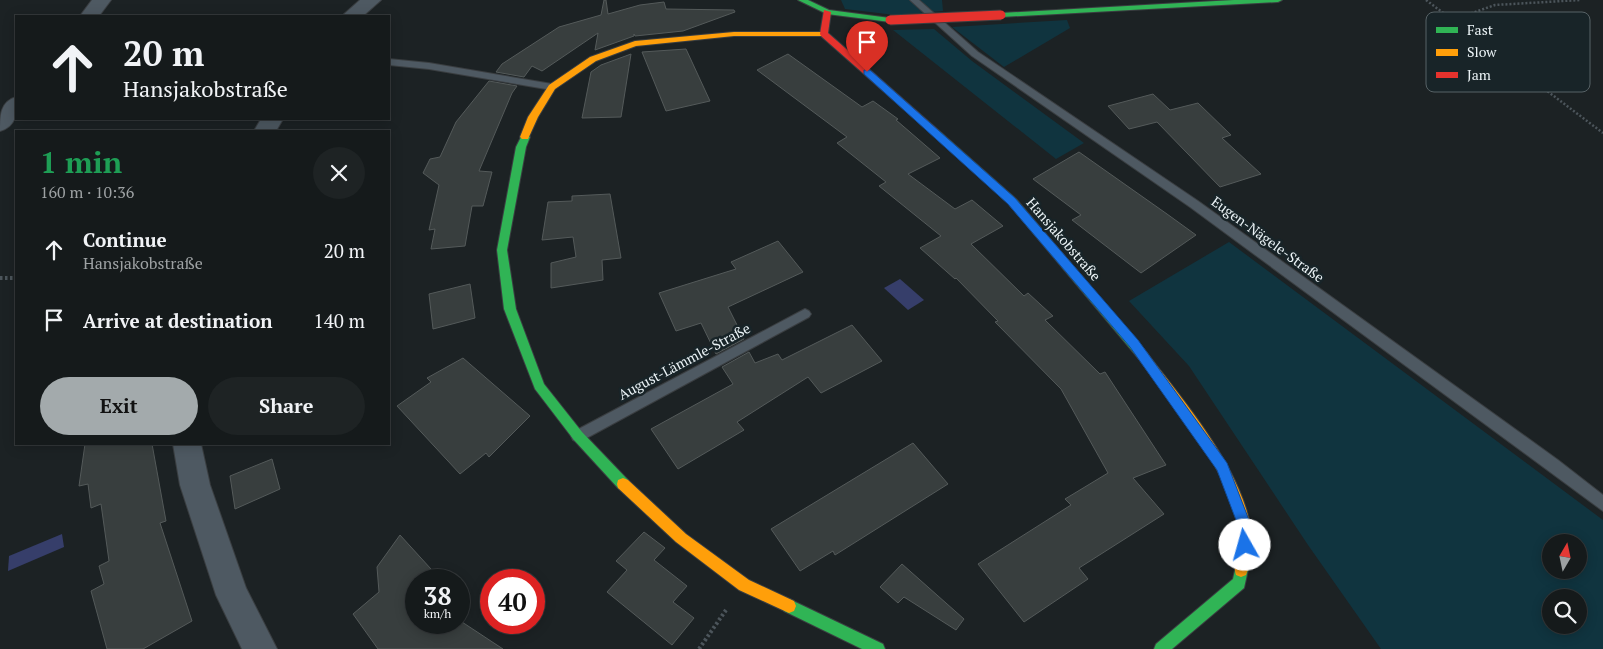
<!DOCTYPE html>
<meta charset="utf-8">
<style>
body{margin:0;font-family:"PT Serif",serif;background:#1e2324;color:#f1f3f6;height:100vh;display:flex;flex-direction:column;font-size:19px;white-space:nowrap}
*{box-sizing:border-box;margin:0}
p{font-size:16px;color:#9da1a3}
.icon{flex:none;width:28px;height:28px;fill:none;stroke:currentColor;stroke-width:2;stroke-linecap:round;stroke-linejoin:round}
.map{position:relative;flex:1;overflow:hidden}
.details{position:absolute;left:15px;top:130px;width:375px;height:315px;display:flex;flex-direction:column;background:#151a1b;border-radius:0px;box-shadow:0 2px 12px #0003,0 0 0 1px #34383a}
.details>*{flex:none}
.hud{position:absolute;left:15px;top:15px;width:375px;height:105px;border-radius:0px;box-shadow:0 2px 12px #0003,0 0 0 1px #34383a;background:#151a1b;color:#f1f3f6;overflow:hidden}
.needle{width:32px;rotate:9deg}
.controls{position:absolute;left:1542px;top:534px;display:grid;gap:10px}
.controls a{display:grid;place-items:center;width:45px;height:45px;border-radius:50%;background:#151a1b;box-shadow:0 2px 12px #0003,0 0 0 1px #34383a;font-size:25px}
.speed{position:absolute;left:405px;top:569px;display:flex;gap:10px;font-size:25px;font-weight:700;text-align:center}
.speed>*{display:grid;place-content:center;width:65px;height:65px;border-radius:50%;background:#151a1b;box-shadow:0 2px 12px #0003,0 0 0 1px #34383a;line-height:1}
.speed small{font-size:12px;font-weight:400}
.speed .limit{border:8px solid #d22;background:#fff;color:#111}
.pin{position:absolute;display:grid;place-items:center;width:42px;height:42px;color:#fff;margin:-51px -21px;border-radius:50% 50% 50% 0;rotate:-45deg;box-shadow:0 0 5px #0007}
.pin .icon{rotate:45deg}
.me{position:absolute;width:55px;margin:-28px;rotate:353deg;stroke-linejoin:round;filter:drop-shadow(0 0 4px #0008)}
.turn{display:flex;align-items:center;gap:18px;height:105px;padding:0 25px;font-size:22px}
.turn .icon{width:65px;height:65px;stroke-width:2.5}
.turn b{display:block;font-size:35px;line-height:42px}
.round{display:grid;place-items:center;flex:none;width:52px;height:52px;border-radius:26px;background:#1e2324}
.head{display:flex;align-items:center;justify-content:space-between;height:85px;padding:0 25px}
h1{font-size:30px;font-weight:700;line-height:38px;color:#1e9e55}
.action{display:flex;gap:10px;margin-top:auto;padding:10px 25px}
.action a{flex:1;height:58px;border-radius:30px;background:#a3aaac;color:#111;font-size:20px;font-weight:700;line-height:58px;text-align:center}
.action a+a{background:#1e2324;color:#f1f3f6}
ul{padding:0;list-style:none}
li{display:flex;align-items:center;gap:15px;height:70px;padding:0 25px}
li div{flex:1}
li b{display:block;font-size:19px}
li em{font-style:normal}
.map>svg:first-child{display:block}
.green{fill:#10343f;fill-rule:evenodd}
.water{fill:#363e6a}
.building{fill:#383e3e;stroke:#545a5a}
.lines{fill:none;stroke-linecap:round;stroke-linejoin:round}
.lane-casing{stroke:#3a3e41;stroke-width:2}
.street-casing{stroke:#3a3e41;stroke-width:2}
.fast-casing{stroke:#3a3e41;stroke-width:2}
.slow-casing{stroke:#3a3e41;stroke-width:2}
.jam-casing{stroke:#3a3e41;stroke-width:2}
.path-far1{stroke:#4c555b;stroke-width:2.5;stroke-dasharray:2 2;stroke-linecap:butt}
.path{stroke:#4c555b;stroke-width:4;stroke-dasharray:2.5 2.5;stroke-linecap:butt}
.lane{fill:#4e5962;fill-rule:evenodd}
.street{fill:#4e5962;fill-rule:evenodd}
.fast{fill:#30b455;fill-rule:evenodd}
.slow{fill:#ff9f0a;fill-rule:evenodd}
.jam{fill:#e5322d;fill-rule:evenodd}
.jam-bridge-casing{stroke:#3a3e41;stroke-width:11;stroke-linecap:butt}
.jam-bridge{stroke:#e5322d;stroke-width:9}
.route{fill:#1a73e8;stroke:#114b97}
.labels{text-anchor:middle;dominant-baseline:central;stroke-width:5;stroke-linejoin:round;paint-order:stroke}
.street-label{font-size:14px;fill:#ebf3f6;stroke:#182428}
.key{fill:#182428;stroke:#576266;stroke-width:1}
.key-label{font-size:14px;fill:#ebf3f6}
</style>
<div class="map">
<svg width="1603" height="649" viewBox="0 0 1603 649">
<rect width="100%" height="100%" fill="#1c2224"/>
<g class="green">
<path d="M841,0H942L943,11L895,15L845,9Z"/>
<path d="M1067,20L1070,28L1004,67L952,27Z"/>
<path d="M934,29L972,61L1084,143L1056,159L893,30Z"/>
<path d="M1229,242L1603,520V649H1381L1308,545L1189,366L1129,301ZM1551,542H1579V570H1551ZM1551,598H1579V625H1551Z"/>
</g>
<g class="water">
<path d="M900,279L924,300L908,310L884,288Z"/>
<path d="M62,534L64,547L8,571L9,556Z"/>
</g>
<g class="building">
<path d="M604,0H606L608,14L640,5L664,2L666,9L734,10L735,12L683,31L635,36L634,34V36L595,50L598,33L542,71L532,66L524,77L496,72L502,64L559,27L601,15Z"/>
<path d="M686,49L710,101L666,111L642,52Z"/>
<path d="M631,54L621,117L582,118L591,72L601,65Z"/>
<path d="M788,54L862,107L873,101L898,119L896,120L940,158L908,174L955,209L972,200L1003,226L971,244L1024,296L1028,293L1053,316L1045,320L1100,374L1105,372L1166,465L1133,478L1164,514L1079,568L1088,579L1024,622L978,564L1071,505L1065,499L1108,473L1061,389L995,322L998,321L956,278L955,279L920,248L941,236L879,186L886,182L837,143L847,137L757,70Z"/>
<path d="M489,81L517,86L512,93L479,171L492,172L483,206H472L465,246L431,249L435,229L429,230L439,185L423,173L430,159L440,157L456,122Z"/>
<path d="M1153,94L1170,110L1198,103L1231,135L1222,138L1261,174L1220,187L1157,122L1129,129L1108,106Z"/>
<path d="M1079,152L1167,214L1196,235L1141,273L1072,220L1081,215L1033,179Z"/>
<path d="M610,194L621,258L602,260L603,280L551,288V263L576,257L573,237L542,240L548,202L572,201V196Z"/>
<path d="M778,241L803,272L728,307L744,339L716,354L701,323L676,331L659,293L736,269L731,262Z"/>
<path d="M470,284L475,318L433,329L429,294Z"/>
<path d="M852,325L882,361L821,393L808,377L737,422L744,430L678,469L651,429L733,384L722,367L749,352L755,363L778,354L782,360Z"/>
<path d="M463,358L530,416L489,457L486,453L460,474L397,406L431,382L427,378Z"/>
<path d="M913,443L948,484L835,555L833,551L800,571L771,529Z"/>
<path d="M85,444H152L166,521L160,523L192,621L143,649H107L91,591L104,584L99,566L109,561L101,504L91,508L88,484L79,486Z"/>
<path d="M272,459L280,489L235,509L230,476Z"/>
<path d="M644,532L665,548L654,560L687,586L673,602L694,618L672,645L607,592L627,570L616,561Z"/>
<path d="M400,535L441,580H416V622H459V600L462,622L503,649H378L353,614L379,592L377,567Z"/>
<path d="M902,564L964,619L956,630L904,597L898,603L880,587Z"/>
</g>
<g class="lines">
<defs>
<g id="lane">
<path d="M910,0H919L978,52L1198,201L1558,460L1603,495V511L1190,207L972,56Z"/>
<path d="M389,59L429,63L552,84L557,87L552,90L429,69L389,65Z"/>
<path d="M805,309L809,311L811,314L809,317L583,440L578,442L573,440L571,436L573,432Z"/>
</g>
<g id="street">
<path d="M92,0H111L99,16H80Z"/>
<path d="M360,0H381L363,16H342Z"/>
<path d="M16,97C17,112 17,126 0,131C0,116 0,102 16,97Z"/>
<path d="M261,119H283L276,131H254Z"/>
<path d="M173,444H201L210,485L246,588L277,649H242L216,595L180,485Z"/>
</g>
<g id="fast">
<path d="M798,0H808L829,10L890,18L894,20L890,22L827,14Z"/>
<path d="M1234,0H1282L1278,2L1001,17L997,15L1001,13Z"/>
<path d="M935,129L938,130L1016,199L1147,353L1149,356L1147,359H1139L1008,203L932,134L930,132Z"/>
<path d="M525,134L530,137L526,147L507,250L516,309L544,384L582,432L628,480L629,484L628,488L623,490L618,488L574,440L535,389L504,309L497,250L516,147L522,135Z"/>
<path d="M1241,563L1246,565L1248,570L1244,588L1172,649H1154L1156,644L1233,579L1236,565Z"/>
<path d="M789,599L883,644L885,649H862L784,611L782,606L784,601Z"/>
</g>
<g id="slow">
<path d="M734,32H824L828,34L824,36H734L636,46L596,61L555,89L538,117L528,139H522L520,137L528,117L549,85L590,57L635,41Z"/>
<path d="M1143,351L1147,353C1186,405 1276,505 1246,575L1241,577L1236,575C1232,564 1238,549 1238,537C1238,527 1236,517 1233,507C1216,452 1172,405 1139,359L1137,356L1139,353Z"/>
<path d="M623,478L628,480L686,534L749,580L794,601L796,606L794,611L789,613L739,590L676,542L618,488L617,484L618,480Z"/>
</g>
<path id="jam" d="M824,10L831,12L828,33L938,130V134H932L821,36L820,34Z"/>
</defs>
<use href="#lane" class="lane-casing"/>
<use href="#street" class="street-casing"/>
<use href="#fast" class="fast-casing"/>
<use href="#slow" class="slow-casing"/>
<use href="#jam" class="jam-casing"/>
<g class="path-far1">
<path d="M1426,0L1603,133"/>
<path d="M1452,20L1495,5L1580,0"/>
</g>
<g class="path">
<path d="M0,278H16"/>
<path d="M699,649L726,610"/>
</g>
<use href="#lane" class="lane"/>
<use href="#street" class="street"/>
<use href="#fast" class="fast"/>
<use href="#slow" class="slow"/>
<use href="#jam" class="jam"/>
<defs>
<path id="jam-bridge" d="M890,20L1001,15"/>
</defs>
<use href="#jam-bridge" class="jam-bridge-casing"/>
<use href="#jam-bridge" class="jam-bridge"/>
</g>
<path class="route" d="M864,70H870L1015,198L1138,340L1227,463L1249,520L1252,545L1250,549L1245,551L1241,549L1236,520L1217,470L1130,347L1008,204L864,74Z"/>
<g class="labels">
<g class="street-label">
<text transform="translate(1064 239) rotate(49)">Hansjakobstraße</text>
<text transform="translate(1268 239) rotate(36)">Eugen-Nägele-Straße</text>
<text transform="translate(684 361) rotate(-28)">August-Lämmle-Straße</text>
</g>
</g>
<rect x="1426" y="12" width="164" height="80" rx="8" class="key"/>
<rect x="1436" y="27" width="22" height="6" fill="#30b455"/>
<rect x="1436" y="49" width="22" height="7" fill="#ff9f0a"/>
<rect x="1436" y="72" width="22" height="6" fill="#e5322d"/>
<g class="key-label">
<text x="1467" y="35">Fast</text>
<text x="1467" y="57">Slow</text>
<text x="1467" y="80">Jam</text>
</g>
</svg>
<div class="controls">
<a><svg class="needle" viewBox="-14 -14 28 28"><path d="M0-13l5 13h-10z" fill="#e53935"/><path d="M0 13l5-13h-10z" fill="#9da1a3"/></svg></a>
<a><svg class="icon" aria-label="search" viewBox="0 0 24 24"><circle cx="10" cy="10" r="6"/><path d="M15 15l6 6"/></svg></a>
</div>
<div class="speed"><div>38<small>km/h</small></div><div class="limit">40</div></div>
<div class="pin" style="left:867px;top:72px;background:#d93025"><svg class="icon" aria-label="arrive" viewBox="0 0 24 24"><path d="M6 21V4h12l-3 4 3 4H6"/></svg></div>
<svg class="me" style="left:1245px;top:545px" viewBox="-20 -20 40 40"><circle r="19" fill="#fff"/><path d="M0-13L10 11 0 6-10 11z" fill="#1a73e8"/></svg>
<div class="hud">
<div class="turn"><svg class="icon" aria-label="ahead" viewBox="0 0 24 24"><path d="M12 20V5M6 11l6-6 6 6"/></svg><div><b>20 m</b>Hansjakobstraße</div></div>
</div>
<section class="details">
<div class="head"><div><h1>1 min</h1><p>160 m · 10:36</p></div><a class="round"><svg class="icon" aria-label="close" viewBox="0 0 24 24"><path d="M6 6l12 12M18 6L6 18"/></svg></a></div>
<ul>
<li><svg class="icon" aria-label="ahead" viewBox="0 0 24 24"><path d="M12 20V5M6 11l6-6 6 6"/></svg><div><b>Continue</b><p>Hansjakobstraße</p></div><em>20 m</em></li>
<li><svg class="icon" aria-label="arrive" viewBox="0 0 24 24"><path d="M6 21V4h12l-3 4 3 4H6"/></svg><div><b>Arrive at destination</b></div><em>140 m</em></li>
</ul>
<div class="action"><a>Exit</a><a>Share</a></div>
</section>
</div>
